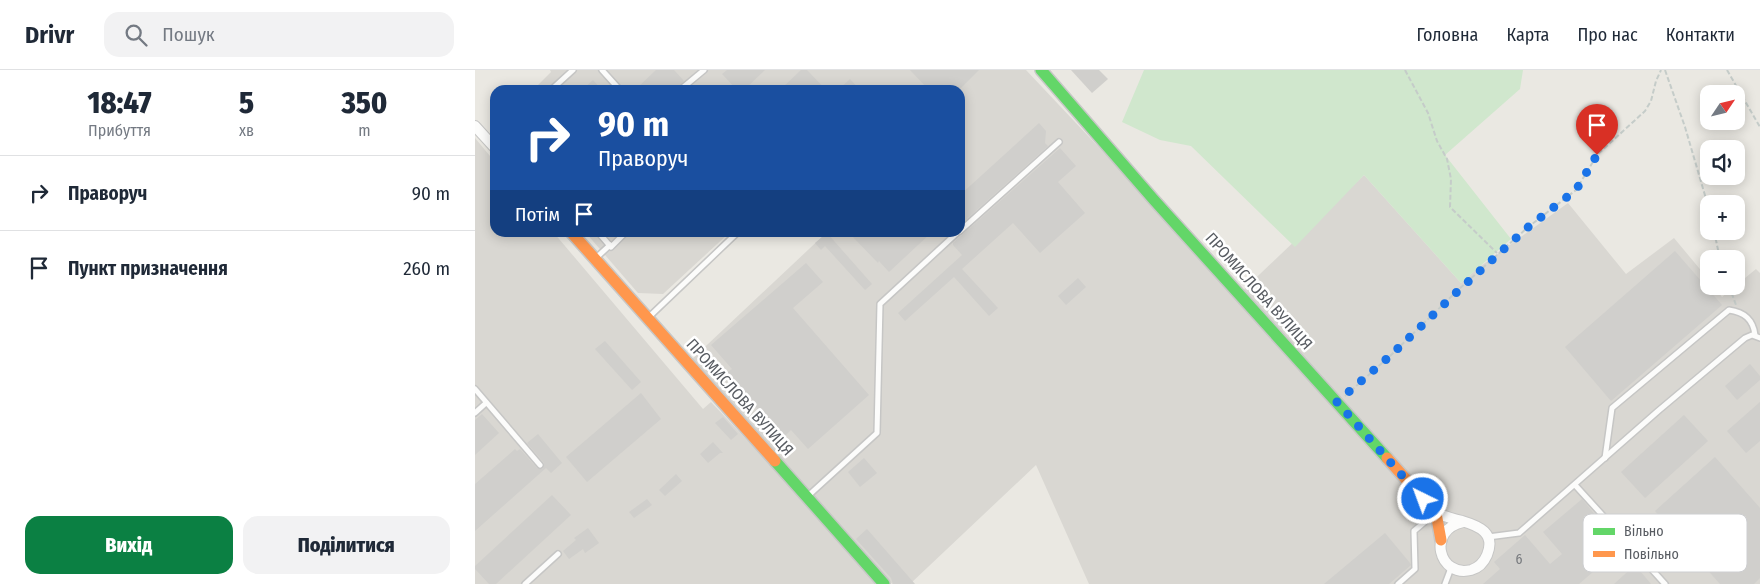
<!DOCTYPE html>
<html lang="uk">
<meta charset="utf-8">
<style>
body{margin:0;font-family:"Fira Sans Condensed",sans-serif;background:#f2f2f3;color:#1f2937;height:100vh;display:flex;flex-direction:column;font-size:19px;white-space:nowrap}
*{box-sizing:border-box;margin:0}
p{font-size:16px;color:#747a83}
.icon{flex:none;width:28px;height:28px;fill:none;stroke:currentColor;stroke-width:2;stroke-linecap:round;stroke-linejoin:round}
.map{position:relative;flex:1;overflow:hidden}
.panel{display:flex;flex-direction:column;background:#fff;width:475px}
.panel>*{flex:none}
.hud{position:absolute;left:15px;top:15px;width:475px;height:152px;border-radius:15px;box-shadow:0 2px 12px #0003;background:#1a4fa0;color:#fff;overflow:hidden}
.needle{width:32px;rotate:55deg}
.tools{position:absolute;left:1225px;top:15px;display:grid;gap:10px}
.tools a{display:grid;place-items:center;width:45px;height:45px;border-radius:10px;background:#fff;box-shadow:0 2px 12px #0003;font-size:25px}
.pin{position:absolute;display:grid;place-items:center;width:42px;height:42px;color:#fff;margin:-51px -21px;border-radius:50% 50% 50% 0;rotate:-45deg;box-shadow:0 0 5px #0007}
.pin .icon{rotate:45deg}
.me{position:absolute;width:55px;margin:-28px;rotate:318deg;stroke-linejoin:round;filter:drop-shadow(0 0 4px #0008)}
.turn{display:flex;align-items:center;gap:18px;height:105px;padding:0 25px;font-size:22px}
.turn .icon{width:65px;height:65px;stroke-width:2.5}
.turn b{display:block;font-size:35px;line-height:42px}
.then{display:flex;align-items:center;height:48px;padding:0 25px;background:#0003;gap:10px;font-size:19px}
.eta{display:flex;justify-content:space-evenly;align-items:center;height:85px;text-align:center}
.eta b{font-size:30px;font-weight:800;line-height:35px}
.cta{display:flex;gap:10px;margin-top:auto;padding:10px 25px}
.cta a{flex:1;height:58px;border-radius:15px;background:#0b8043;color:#fff;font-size:20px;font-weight:800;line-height:58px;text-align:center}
.cta a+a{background:#f2f2f3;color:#1f2937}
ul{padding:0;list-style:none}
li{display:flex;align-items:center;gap:15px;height:75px;padding:0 25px;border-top:1px solid #e0e1e3}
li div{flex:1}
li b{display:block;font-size:19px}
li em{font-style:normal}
header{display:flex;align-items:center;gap:30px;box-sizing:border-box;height:70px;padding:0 25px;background:#fff;border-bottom:1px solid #e0e1e3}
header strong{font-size:24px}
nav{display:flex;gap:28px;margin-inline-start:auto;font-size:18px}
.search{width:350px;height:45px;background:#f2f2f3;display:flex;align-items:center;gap:12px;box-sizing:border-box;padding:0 18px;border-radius:15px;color:#747a83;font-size:19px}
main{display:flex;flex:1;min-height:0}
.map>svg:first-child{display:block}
.industrial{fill:#d9d7d2}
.green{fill:#d0e7cd}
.building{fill:#d0cfcc}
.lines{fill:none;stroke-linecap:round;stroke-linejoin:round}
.lane-casing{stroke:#c6c6c5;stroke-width:8}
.street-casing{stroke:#c6c6c5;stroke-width:12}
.fast-casing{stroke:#c7c7c6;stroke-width:14}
.slow-casing{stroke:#c7c7c6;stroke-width:14}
.path{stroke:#c5ccc9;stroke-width:2;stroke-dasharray:5 2.5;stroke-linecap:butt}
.lane{stroke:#fcfcfb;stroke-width:5}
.street{stroke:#fcfcfb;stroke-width:10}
.fast{stroke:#63d668;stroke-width:11}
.slow{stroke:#ff974d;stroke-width:11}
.route{stroke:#1a73e8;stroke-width:9;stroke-dasharray:0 16.2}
.labels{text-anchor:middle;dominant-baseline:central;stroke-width:5;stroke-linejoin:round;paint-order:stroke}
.number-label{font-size:14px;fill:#777a7e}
.street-label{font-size:16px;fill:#585c62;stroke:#fff}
.key{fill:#fff;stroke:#cdced0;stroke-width:1}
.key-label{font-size:14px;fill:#585c62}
</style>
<header>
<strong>Drivr</strong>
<div class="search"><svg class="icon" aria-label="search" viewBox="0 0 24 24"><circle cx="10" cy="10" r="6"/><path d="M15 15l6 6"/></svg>Пошук</div>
<nav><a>Головна</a><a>Карта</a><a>Про нас</a><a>Контакти</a></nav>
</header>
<main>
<section class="panel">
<div class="eta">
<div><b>18:47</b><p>Прибуття</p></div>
<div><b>5</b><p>хв</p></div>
<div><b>350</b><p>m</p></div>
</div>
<ul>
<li><svg class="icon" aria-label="right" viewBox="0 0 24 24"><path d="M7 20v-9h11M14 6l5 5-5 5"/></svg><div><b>Праворуч</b></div><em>90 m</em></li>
<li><svg class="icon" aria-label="arrive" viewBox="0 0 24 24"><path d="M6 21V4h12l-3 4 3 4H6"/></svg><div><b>Пункт призначення</b></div><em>260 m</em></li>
</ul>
<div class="cta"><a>Вихід</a><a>Поділитися</a></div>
</section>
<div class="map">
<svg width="1285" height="514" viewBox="0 0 1285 514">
<rect width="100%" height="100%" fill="#eae8e2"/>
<g class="industrial">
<path d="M75,0H551L763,225L889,105L986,213L1003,198L1093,133L1151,204L1199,168L1234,210V216H1238L1247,227L1281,199L1285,203V514H614L561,395L435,514H417L379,470L215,291L351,163L485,162V20H58L76,2Z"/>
<path d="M0,68L20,92V162L79,163L228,339L236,332L408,514H0Z"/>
<path d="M111,163H254L188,224L163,223Z"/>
</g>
<path class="green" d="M669,0H1048L1045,19L970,85L1036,169L986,213L889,105L820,177L716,76L685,70L647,52Z"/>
<g class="building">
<path d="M181,0H199L209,11L201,20H160Z"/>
<path d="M252,0H290L269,20H262L247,4Z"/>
<path d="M326,0H332L351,20H305Z"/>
<path d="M435,0H504L484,20H454Z"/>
<path d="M596,0H624L633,9L617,23Z"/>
<path d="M375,9L385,20H363Z"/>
<path d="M118,10L127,20H107Z"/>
<path d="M564,53L571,61L570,73L573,76L485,155V125Z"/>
<path d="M585,78L601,96L583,112L610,143L565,183L538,153L487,199L523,238L514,246L479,207L430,251L423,243L487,185L478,175V173Z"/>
<path d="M381,162H457L414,202L404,191L403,193L377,166Z"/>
<path d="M352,163L397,214L390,220L350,176L346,180L340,173Z"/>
<path d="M1200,181L1247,235L1136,331L1090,277Z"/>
<path d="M331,193L348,212L318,238L394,325L333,379L316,360L308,368L251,303L257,299L236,275Z"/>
<path d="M603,208L611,217L591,235L583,226Z"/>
<path d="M130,271L166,312L157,320L120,279Z"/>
<path d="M1275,294L1285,306V310L1262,330L1250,316Z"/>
<path d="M166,323L186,349L112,412L91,387Z"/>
<path d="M1285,332V371L1271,383L1252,361Z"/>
<path d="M7,344L24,363L0,385V350Z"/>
<path d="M1209,345L1233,371L1170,428L1146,402Z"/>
<path d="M248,347L263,364L256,370L240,353Z"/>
<path d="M63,364L87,393L76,403L71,398L0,461V414L40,379L42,381L45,379L62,398L67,399L69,396V393L52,373Z"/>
<path d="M238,372L248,383H245L233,393L225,384Z"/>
<path d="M1240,387L1285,438V508L1279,514H1245L1180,441Z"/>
<path d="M389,388L402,403L385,417L373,402Z"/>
<path d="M201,404L207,411L190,426L184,420Z"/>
<path d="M77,425L96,445L21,514H14L0,499V496Z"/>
<path d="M172,429L177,435L159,448L154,442Z"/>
<path d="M1107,429L1147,477L1104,514H1008L1025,499L1019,492L1050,465L1075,494L1087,484L1068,462Z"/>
<path d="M113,458L124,473L110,483L108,479L94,489L88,481L101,470L99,468Z"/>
<path d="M392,459L440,514H418L416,508L381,469Z"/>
<path d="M910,463L935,493L936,495L914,514H849Z"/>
<path d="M1160,495L1176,514H1139Z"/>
</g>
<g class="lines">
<defs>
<g id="lane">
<path d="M127,0L145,20"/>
<path d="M76,20L98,0"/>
<path d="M205,20L229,0"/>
<path d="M485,161L584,72"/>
<path d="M123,162L136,177L151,162"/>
<path d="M122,187L135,175"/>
<path d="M175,246L263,162"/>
<path d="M0,319L65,395"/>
<path d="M0,343L11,333"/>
<path d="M1130,388L1137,338L1254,240C1269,242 1278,249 1280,265"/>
<path d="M1100,415L1190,514"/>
<path d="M334,425L402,363L405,234L483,162"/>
<path d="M1013,467L1044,463L1183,341L1270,268L1277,265L1285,268"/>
<path d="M50,514L83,484"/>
<path d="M923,514L940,499L939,461L959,444"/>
<path d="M970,514L976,498"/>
</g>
<g id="street">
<path d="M0,56L20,78"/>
<path d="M961,443C969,446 978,449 987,451C1004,456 1021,463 1012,485C1009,492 1003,498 996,500C964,508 951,460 988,452"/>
</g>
<g id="fast">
<path d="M566,0L679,130L912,388"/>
<path d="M300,391L409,514"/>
</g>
<g id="slow">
<path d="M96,162L300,391"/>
<path d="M912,388L961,443L966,470"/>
</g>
</defs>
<use href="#lane" class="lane-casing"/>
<use href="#street" class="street-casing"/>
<use href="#fast" class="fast-casing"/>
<use href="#slow" class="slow-casing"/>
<g class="path">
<path d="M930,0L953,43L962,71L972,89L976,109L975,137L1022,183"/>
<path d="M1190,0L1210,57L1234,139"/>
<path d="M1252,0L1285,57"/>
<path d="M1239,161L1245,189"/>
<path d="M1254,216L1261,235"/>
<path d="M870,326L915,286L983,220L1052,158L1101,120L1122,85L1170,41L1176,31L1181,11L1186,0"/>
</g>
<use href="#lane" class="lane"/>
<use href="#street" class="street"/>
<use href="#fast" class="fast"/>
<use href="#slow" class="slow"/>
</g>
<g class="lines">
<path class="route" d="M948,429L862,332L915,286L984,220L1052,158L1101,120L1122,85"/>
</g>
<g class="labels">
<g class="number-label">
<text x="1044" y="489">6</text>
</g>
<g class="street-label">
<text transform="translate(784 221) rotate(48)">ПРОМИСЛОВА ВУЛИЦЯ</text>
<text transform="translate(265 327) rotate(48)">ПРОМИСЛОВА ВУЛИЦЯ</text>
</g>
</g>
<rect x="1108" y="444" width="164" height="58" rx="8" class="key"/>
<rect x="1118" y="458" width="22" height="7" fill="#63d668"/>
<rect x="1118" y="481" width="22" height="6" fill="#ff974d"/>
<g class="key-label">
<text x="1149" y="466">Вільно</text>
<text x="1149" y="489">Повільно</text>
</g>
</svg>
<div class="tools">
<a><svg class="needle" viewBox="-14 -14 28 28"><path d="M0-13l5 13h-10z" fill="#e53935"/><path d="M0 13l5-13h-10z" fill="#747a83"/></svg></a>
<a><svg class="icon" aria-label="sound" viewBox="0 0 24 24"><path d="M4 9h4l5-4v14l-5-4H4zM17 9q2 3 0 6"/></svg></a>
<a>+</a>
<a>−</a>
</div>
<div class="pin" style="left:1122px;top:85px;background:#d93025"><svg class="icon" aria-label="arrive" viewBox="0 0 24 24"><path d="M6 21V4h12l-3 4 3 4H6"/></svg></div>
<svg class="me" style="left:948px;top:429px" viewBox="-20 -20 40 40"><circle r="17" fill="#1a73e8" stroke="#fff" stroke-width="3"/><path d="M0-11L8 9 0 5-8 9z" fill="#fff"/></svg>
<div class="hud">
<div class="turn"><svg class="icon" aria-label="right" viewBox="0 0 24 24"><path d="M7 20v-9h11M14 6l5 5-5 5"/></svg><div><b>90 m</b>Праворуч</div></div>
<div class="then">Потім<svg class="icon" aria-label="arrive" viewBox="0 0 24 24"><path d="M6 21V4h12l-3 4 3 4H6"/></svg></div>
</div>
</div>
</main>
